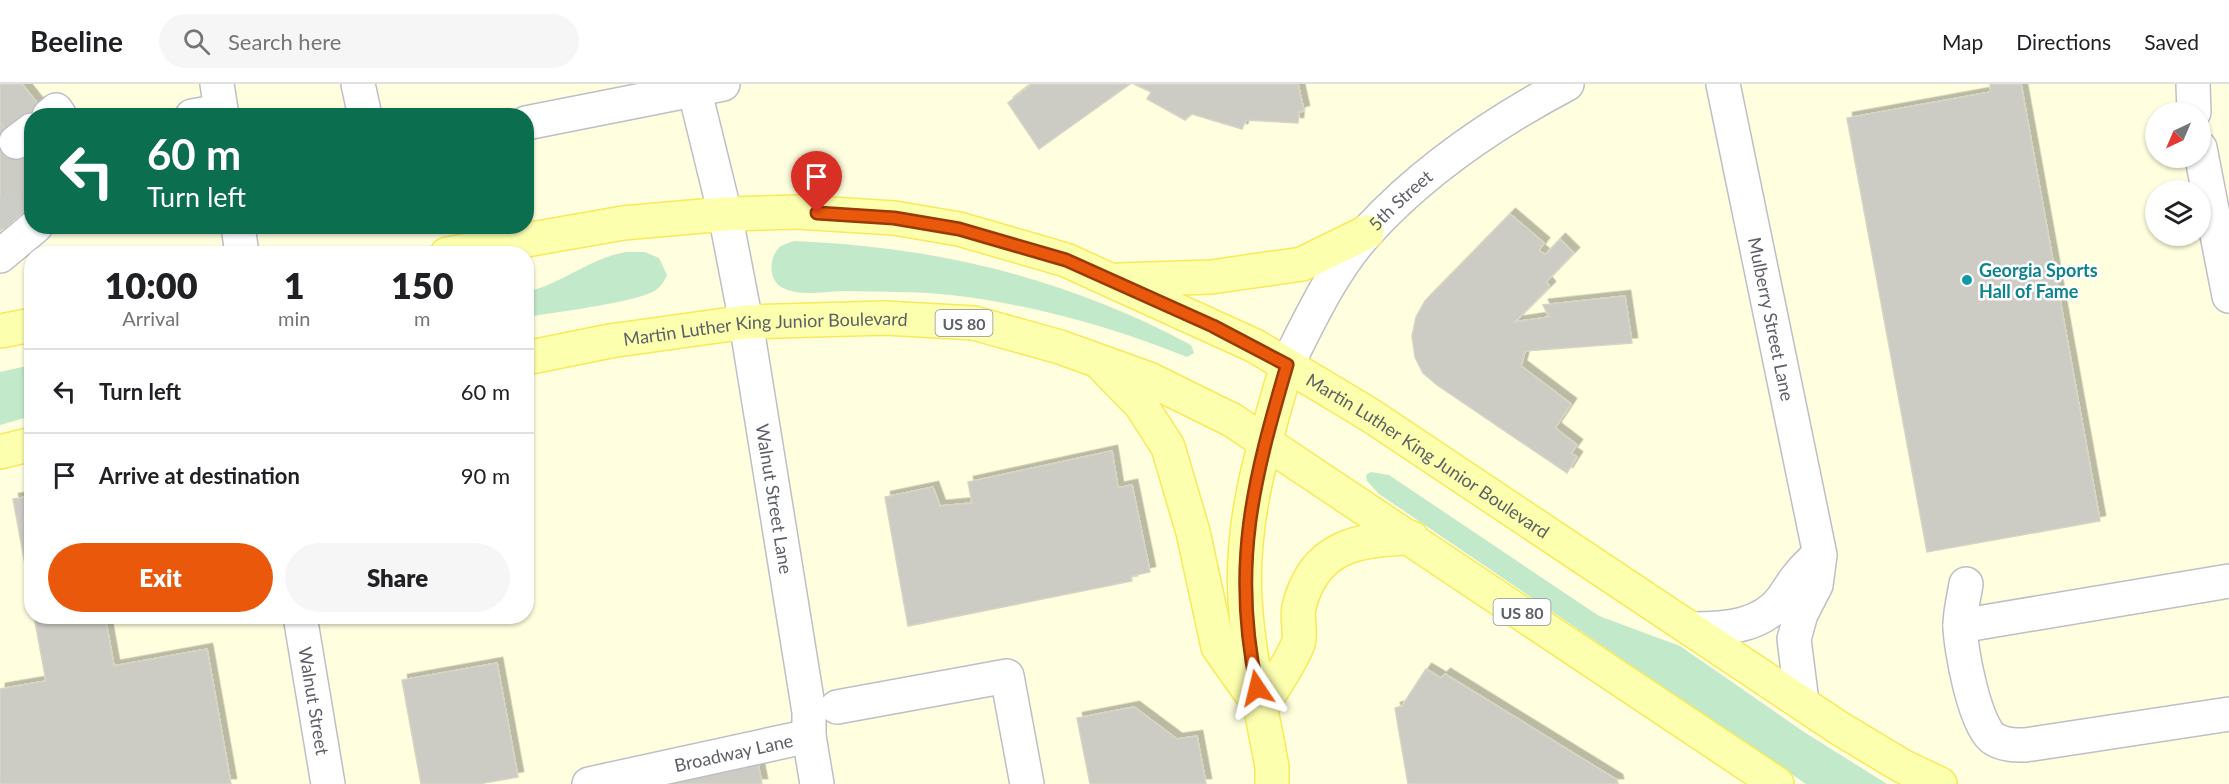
<!DOCTYPE html>
<style>
body{margin:0;font-family:Lato,sans-serif;background:#f6f6f6;color:#202124;height:100vh;display:flex;flex-direction:column;font-size:22px;white-space:nowrap}
*{box-sizing:border-box;margin:0}
p{font-size:20px;color:#757577}
.icon{flex:none;width:33px;height:33px;fill:none;stroke:currentColor;stroke-width:2;stroke-linecap:round;stroke-linejoin:round}
.map{position:relative;flex:1;overflow:hidden}
.panel{position:absolute;left:24px;top:162px;width:510px;height:378px;display:flex;flex-direction:column;background:#fff;border-radius:24px;box-shadow:0 2px 4px #0004}
.panel>*{flex:none}
.banner{position:absolute;left:24px;top:24px;width:510px;height:126px;border-radius:24px;box-shadow:0 2px 4px #0004;background:#0b6e4f;color:#fff;overflow:hidden}
.needle{width:39px;rotate:224deg}
.controls{position:absolute;left:2145px;top:18px;display:grid;gap:12px}
.controls a{display:grid;place-items:center;width:66px;height:66px;border-radius:50%;background:#fff;box-shadow:0 2px 4px #0004;font-size:30px}
.pin{position:absolute;display:grid;place-items:center;width:51px;height:51px;color:#fff;margin:-62px -26px;border-radius:50% 50% 50% 0;rotate:-45deg;box-shadow:0 0 6px #0007}
.pin .icon{rotate:45deg}
.me{position:absolute;width:66px;margin:-33px;rotate:350deg;stroke-linejoin:round;filter:drop-shadow(0 0 4px #0008)}
.turn{display:flex;align-items:center;gap:21px;height:126px;padding:0 24px;font-size:27px}
.turn .icon{width:78px;height:78px;stroke-width:2.5}
.turn b{display:block;font-size:42px;line-height:51px}
.eta{display:flex;justify-content:space-evenly;align-items:center;height:102px;text-align:center}
.eta b{font-size:36px;font-weight:800;line-height:42px}
.cta{display:flex;gap:12px;margin-top:auto;padding:12px 24px}
.cta a{flex:1;height:69px;border-radius:36px;background:#ea580c;color:#fff;font-size:24px;font-weight:800;line-height:69px;text-align:center}
.cta a+a{background:#f6f6f6;color:#202124}
ul{padding:0;list-style:none}
li{display:flex;align-items:center;gap:18px;height:84px;padding:0 24px;border-top:2px solid #e0e0e0}
li div{flex:1}
li b{display:block;font-size:22px}
li em{font-style:normal}
header{display:flex;align-items:center;gap:36px;box-sizing:border-box;height:84px;padding:0 30px;background:#fff;border-bottom:2px solid #e0e0e0}
header strong{font-size:28px}
nav{display:flex;gap:33px;margin-inline-start:auto;font-size:21px}
.search{width:420px;height:54px;background:#f6f6f6;display:flex;align-items:center;gap:15px;box-sizing:border-box;padding:0 21px;border-radius:33px;color:#757577;font-size:22px}
.map>svg:first-child{display:block}
.commercial{fill:#fffede;fill-rule:evenodd}
.green{fill:#c3e9cb}
.building{fill:#cccbc4;stroke:#d6d4c5;stroke-width:1.5;filter:url(#shadow)}
.lines{fill:none;stroke-linecap:round;stroke-linejoin:round}
.minor-tunnel{stroke:#cccdc7;stroke-width:33;stroke-dasharray:33 16;stroke-linecap:butt}
.minor-casing{stroke:#bebfc6;stroke-width:36}
.major-casing{stroke:#f7ea5a;stroke-width:36}
.minor{stroke:#fff;stroke-width:33}
.major{stroke:#fcffae;stroke-width:33}
.route-casing{stroke:#983908;stroke-width:15}
.route{stroke:#ea580c;stroke-width:10}
.culture-dot{fill:#0f9aa8;stroke:#fff;stroke-width:2}
.labels{text-anchor:middle;dominant-baseline:central;stroke-width:5;stroke-linejoin:round;paint-order:stroke}
.shield{fill:#fff;stroke:#8e9095;stroke-width:1.5}
.shield-label{font-size:16px;font-weight:bold;fill:#5e6068}
.street-label{font-size:18px;fill:#5e6068;stroke:#fff}
.culture-label{font-size:18px;font-weight:bold;fill:#0d838f;stroke:#fff;text-anchor:start}
</style>
<header>
<strong>Beeline</strong>
<div class="search"><svg class="icon" aria-label="search" viewBox="0 0 24 24"><circle cx="10" cy="10" r="6"/><path d="M15 15l6 6"/></svg>Search here</div>
<nav><a>Map</a><a>Directions</a><a>Saved</a></nav>
</header>
<div class="map">
<svg width="2229" height="700" viewBox="0 0 2229 700">
<defs>
<filter id="shadow"><feDropShadow dx="5.5" dy="-5.5" stdDeviation="0" flood-color="#0004"/></filter>
</defs>
<rect width="100%" height="100%" fill="#f1f1e7"/>
<path class="commercial" d="M0,0H2229V700H0ZM2156,28H2200V74H2156ZM32,32H526V142H32ZM2156,106H2200V152H2156ZM32,170H526V532H32Z"/>
<g class="green">
<path d="M794,157C936,163 1065,193 1191,261L1194,269L1187,273C1112,243 1031,220 950,211C916,207 880,208 846,207C826,207 801,213 783,204C768,197 768,172 781,162C785,160 790,158 794,157Z"/>
<path d="M626,168H645L659,174L667,191C664,198 661,202 656,206C636,219 554,228 527,233V208C563,199 588,175 626,168Z"/>
<path d="M31,281V332L0,341V288Z"/>
<path d="M1371,388L1389,391L1599,532L1680,562L1804,648L1887,700H1806L1379,410L1367,397L1366,391Z"/>
</g>
<g class="building">
<path d="M0,0H22L44,28L0,63Z"/>
<path d="M1032,0H1130L1039,65L1008,19Z"/>
<path d="M1134,0H1298L1304,27L1299,28L1298,39L1246,36L1242,45L1192,30L1185,36L1147,15L1151,8Z"/>
<path d="M1990,0H2021L2100,437L1927,468L1847,34L1991,8Z"/>
<path d="M0,39L22,65L32,57V121L0,147Z"/>
<path d="M1510,130L1544,159L1539,166L1545,171L1560,155L1574,169L1546,198L1550,203L1515,238L1549,233L1543,221L1625,212L1632,259L1525,267L1521,282L1571,320L1555,344L1577,361L1571,369L1577,373L1567,389L1437,301L1423,289L1415,273L1412,252L1416,233L1425,217Z"/>
<path d="M1112,367L1118,404L1132,401L1150,488L1131,492L1132,497L908,542L885,413L933,403L940,422L972,419L968,398Z"/>
<path d="M32,412V518L13,415Z"/>
<path d="M34,532H105L114,582L207,565L231,700H0V605L46,597Z"/>
<path d="M497,579L518,693L478,700H421L402,596Z"/>
<path d="M1426,585L1441,594L1445,590L1617,696L1618,700H1408L1395,624L1402,622Z"/>
<path d="M1134,623L1177,655L1197,652L1206,700H1090L1077,634Z"/>
<path d="M757,675L762,700H622Z"/>
</g>
<g class="lines">
<path class="minor-tunnel" d="M0,114L17,134"/>
<defs>
<g id="minor">
<path d="M217,0L222,32"/>
<path d="M358,0L365,32"/>
<path id="s1" d="M693,0L725,130L746,238L809,628V652L817,700"/>
<path id="s2" d="M1723,0L1820,471L1816,501L1801,530L1794,555L1802,618"/>
<path d="M2193,0L2194,28"/>
<path d="M49,32L56,26L60,32"/>
<path d="M192,32L221,27"/>
<path d="M526,39L723,0"/>
<path d="M16,58L32,46"/>
<path d="M2200,64L2229,212"/>
<path d="M238,142L242,170"/>
<path d="M0,172L36,142"/>
<path id="s3" d="M1287,281C1310,235 1333,185 1368,147C1423,87 1495,38 1567,0"/>
<path d="M1966,500C1964,513 1960,528 1960,541C1960,563 1975,644 1994,655C2004,661 2014,661 2025,661L2229,630"/>
<path id="s4" d="M300,532L328,700"/>
<path d="M1960,542L2229,497"/>
<path d="M1692,545C1724,545 1762,543 1783,514C1792,500 1799,489 1812,477"/>
<path d="M837,623L1007,592L1027,700"/>
<path id="s5" d="M589,700L809,652"/>
</g>
<g id="major">
<path id="s6" d="M447,170L623,139L725,130L798,128L894,134L959,145L1066,176L1255,262L1370,331L1839,644L1902,682L1940,700"/>
<path d="M1119,196L1211,193L1302,180L1367,148"/>
<path d="M0,247L32,241"/>
<path id="s7" d="M526,274L610,257L746,238L885,234L974,239L1060,263L1149,295L1232,336L1777,700"/>
<path d="M1103,282L1141,321L1168,363L1193,448L1218,563L1255,615"/>
<path d="M0,368L32,360"/>
<path d="M1261,624C1273,603 1289,582 1298,560C1302,549 1296,535 1299,523C1314,462 1357,455 1412,454"/>
<path d="M1272,700V683C1262,627 1248,571 1245,515C1240,434 1265,357 1287,281"/>
</g>
</defs>
<use href="#minor" class="minor-casing"/>
<use href="#major" class="major-casing"/>
<use href="#minor" class="minor"/>
<use href="#major" class="major"/>
</g>
<g class="lines">
<defs>
<path id="route" d="M817,129L894,134L959,145L1066,176L1213,242L1287,281C1253,397 1231,482 1257,604"/>
</defs>
<use href="#route" class="route-casing"/>
<use href="#route" class="route"/>
</g>
<circle class="culture-dot" cx="1967" cy="196" r="6"/>
<g class="labels">
<g class="shield">
<rect x="935.5" y="226" width="57" height="26" rx="4.5"/>
<rect x="1493.5" y="515" width="57" height="26" rx="4.5"/>
</g>
<g class="shield-label">
<text x="964" y="239">US 80</text>
<text x="1522" y="528">US 80</text>
</g>
<g class="street-label">
<text stroke="none"><textPath href="#s3" startOffset="202">5th Street</textPath></text>
<text stroke="none"><textPath href="#s2" startOffset="240">Mulberry Street Lane</textPath></text>
<text stroke="none"><textPath href="#s7" startOffset="242">Martin Luther King Junior Boulevard</textPath></text>
<text stroke="none"><textPath href="#s6" startOffset="1040">Martin Luther King Junior Boulevard</textPath></text>
<text stroke="none"><textPath href="#s1" startOffset="423">Walnut Street Lane</textPath></text>
<text stroke="none"><textPath href="#s4" startOffset="86">Walnut Street</textPath></text>
<text stroke="none"><textPath href="#s5" startOffset="148">Broadway Lane</textPath></text>
</g>
<g class="culture-label">
<text x="1979" y="186">Georgia Sports<tspan x="1979" dy="21">Hall of Fame</tspan></text>
</g>
</g>
</svg>
<div class="controls">
<a><svg class="needle" viewBox="-14 -14 28 28"><path d="M0-13l5 13h-10z" fill="#e53935"/><path d="M0 13l5-13h-10z" fill="#757577"/></svg></a>
<a><svg class="icon" aria-label="layers" viewBox="0 0 24 24"><path d="M12 4l9 5-9 5-9-5zM3 14l9 5 9-5"/></svg></a>
</div>
<div class="pin" style="left:817px;top:129px;background:#d93025"><svg class="icon" aria-label="arrive" viewBox="0 0 24 24"><path d="M6 21V4h12l-3 4 3 4H6"/></svg></div>
<svg class="me" style="left:1257px;top:604px" viewBox="-20 -20 40 40"><path d="M0-17L14 15 0 8-14 15z" fill="#ea580c" stroke="#fff" stroke-width="4"/></svg>
<div class="banner">
<div class="turn"><svg class="icon" aria-label="left" viewBox="0 0 24 24"><path d="M17 20v-9H6M10 6l-5 5 5 5"/></svg><div><b>60 m</b>Turn left</div></div>
</div>
<section class="panel">
<div class="eta">
<div><b>10:00</b><p>Arrival</p></div>
<div><b>1</b><p>min</p></div>
<div><b>150</b><p>m</p></div>
</div>
<ul>
<li><svg class="icon" aria-label="left" viewBox="0 0 24 24"><path d="M17 20v-9H6M10 6l-5 5 5 5"/></svg><div><b>Turn left</b></div><em>60 m</em></li>
<li><svg class="icon" aria-label="arrive" viewBox="0 0 24 24"><path d="M6 21V4h12l-3 4 3 4H6"/></svg><div><b>Arrive at destination</b></div><em>90 m</em></li>
</ul>
<div class="cta"><a>Exit</a><a>Share</a></div>
</section>
</div>
